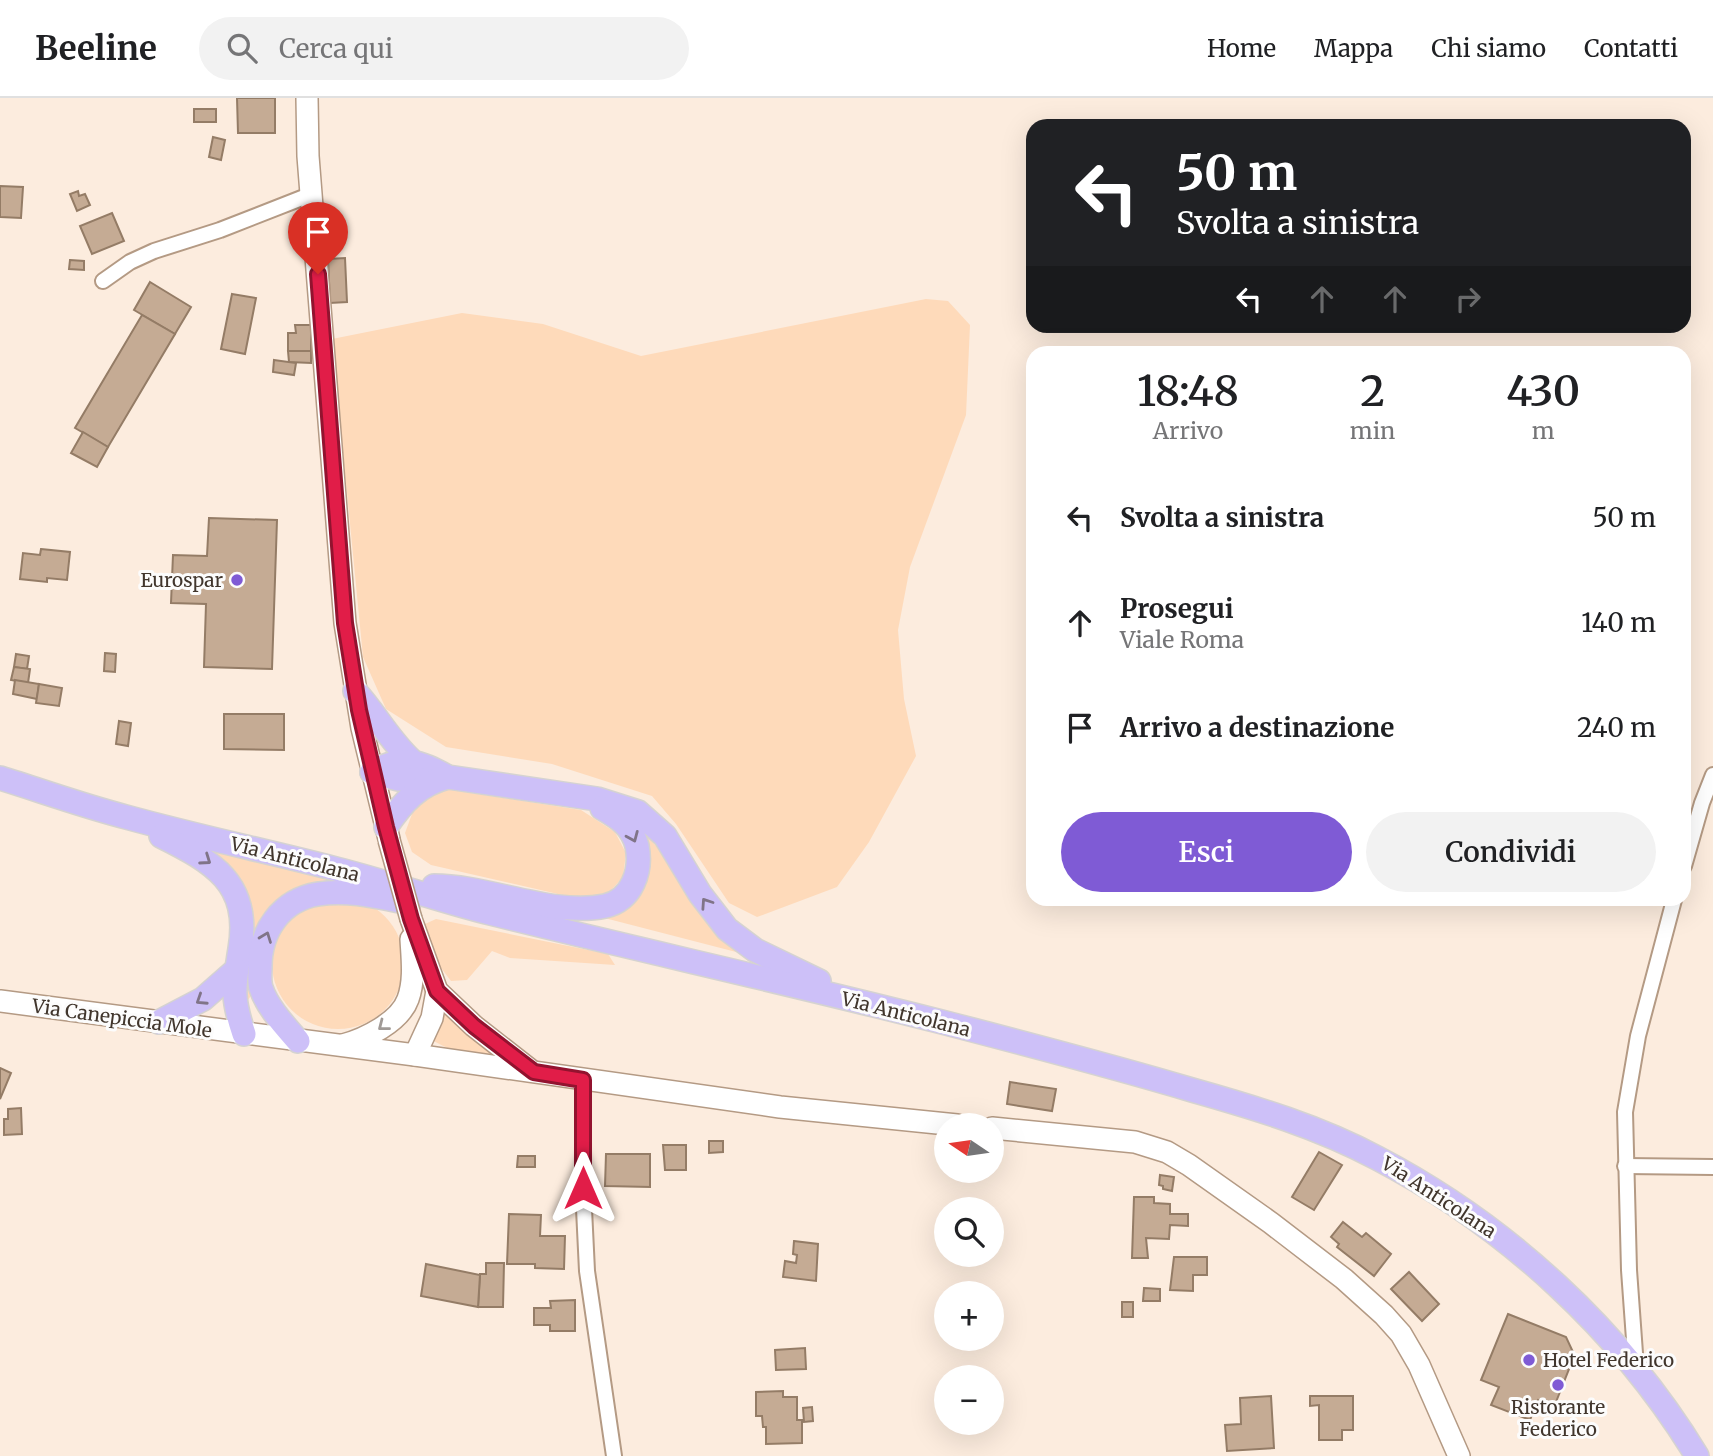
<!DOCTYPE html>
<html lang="it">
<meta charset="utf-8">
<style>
body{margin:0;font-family:Merriweather,serif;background:#f2f2f2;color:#202124;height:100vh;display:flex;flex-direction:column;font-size:26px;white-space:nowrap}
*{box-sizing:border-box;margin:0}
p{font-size:23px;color:#757577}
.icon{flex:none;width:38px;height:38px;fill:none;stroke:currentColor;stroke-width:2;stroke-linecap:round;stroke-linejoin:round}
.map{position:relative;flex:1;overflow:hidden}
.drawer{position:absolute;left:1026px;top:248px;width:665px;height:560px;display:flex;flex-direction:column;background:#fff;border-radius:21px;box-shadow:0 7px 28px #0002}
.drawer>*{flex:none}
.top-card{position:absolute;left:1026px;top:21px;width:665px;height:214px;border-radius:21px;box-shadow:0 7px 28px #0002;background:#202124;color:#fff;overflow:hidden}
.needle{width:46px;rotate:283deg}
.buttons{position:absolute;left:934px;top:1015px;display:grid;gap:14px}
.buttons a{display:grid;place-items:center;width:70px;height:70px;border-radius:50%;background:#fff;box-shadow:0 7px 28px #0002;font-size:35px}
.pin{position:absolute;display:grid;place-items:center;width:60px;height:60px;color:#fff;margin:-72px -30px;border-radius:50% 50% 50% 0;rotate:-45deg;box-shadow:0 0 7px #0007}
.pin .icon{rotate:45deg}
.me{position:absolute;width:77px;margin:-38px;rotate:0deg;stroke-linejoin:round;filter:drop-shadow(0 0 5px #0008)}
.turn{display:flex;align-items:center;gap:24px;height:147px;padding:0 35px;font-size:32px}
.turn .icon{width:91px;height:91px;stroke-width:2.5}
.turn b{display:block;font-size:49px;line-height:60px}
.lanes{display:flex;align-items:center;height:66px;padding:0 35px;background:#0003;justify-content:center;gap:35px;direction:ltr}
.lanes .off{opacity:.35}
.eta{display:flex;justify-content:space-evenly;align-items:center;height:119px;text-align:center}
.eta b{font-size:42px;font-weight:600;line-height:49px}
.primary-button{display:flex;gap:14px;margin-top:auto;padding:14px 35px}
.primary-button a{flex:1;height:80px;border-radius:42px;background:#7f5bd5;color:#fff;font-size:28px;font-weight:600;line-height:80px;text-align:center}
.primary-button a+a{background:#f2f2f2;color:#202124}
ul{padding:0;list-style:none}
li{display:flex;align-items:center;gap:21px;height:105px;padding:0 35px}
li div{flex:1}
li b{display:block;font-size:26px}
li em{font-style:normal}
header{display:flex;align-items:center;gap:42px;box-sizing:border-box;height:98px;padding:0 35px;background:#fff;border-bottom:2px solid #e0e0e0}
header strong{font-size:33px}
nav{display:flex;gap:38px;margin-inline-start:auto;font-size:24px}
.search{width:490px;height:63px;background:#f2f2f2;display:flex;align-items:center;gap:18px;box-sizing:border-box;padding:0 24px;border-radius:38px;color:#757577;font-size:26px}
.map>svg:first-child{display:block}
.green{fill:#fedaba}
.building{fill:#c5ab94;stroke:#947c66;stroke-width:2}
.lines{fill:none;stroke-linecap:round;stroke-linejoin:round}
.street-casing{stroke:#b49a84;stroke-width:18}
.secondary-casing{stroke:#b49a84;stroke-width:24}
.primary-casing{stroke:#d5d3d1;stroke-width:26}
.street{stroke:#fff;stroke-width:14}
.secondary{stroke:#fff;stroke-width:21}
.primary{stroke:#cdc0f8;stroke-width:23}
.secondary-bridge-casing{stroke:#b49a84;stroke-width:24;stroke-linecap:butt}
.secondary-bridge{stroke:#fff;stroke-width:21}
.oneway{stroke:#807488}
.oneway2{stroke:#a09a96}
.route-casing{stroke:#92132f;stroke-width:18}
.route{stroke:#e11d48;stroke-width:12}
.poi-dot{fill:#7f5bd5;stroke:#fcfcfc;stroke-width:2.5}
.labels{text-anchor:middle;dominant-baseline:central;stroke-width:6;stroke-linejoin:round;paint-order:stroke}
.poi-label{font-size:19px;fill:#41362d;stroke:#fcfcfc;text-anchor:end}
.street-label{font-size:19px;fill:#41362d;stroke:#fcfcfc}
</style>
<header>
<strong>Beeline</strong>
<div class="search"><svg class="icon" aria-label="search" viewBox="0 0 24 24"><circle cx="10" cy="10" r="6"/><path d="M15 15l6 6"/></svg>Cerca qui</div>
<nav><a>Home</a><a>Mappa</a><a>Chi siamo</a><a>Contatti</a></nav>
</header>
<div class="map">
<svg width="1713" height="1358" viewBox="0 0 1713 1358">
<rect width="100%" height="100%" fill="#fcecde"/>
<g class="green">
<path d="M926,201L948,203L970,227L966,317L910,469L898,532L904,601L916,658L869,744L837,789L757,819L729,805L676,726L652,698L552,666L446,649L386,611L363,559L332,241L462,215L543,226L641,258Z"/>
<path d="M434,689L581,712L615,734L626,755L623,779L607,797L584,802L431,767L412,754L405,735L416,705Z"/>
<path d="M634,727C679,761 697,820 740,855L589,816L628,806Z"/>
<path d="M204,751L335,783L314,786L294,793L252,896L243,910L248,844Z"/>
<circle cx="338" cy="865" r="66"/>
<path d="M436,821L608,856L615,867L510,860L492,853L467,882L451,883L435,862L425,826Z"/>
<path d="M444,909L501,959L447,950L428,940Z"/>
</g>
<g class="building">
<path d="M237,0H275V35H238Z"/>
<rect x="194" y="11" width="22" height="13"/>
<path d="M213,39L225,42L221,62L209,59Z"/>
<path d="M0,88L23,89L21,120L0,119Z"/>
<path d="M78,93L79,98L85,96L90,107L77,113L70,96Z"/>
<path d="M112,115L124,143L92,156L80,128Z"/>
<path d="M345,160L347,204L330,205L328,161Z"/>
<path d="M70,162L84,163V172L69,171Z"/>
<path d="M150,184L191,209L175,236L134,212Z"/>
<path d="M232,196L256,200L245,256L221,251Z"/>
<path d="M142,217L175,236L108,349L75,330Z"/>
<path d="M295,227H311V253H288V235H296Z"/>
<path d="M288,253H311V265L289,264Z"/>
<path d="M274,262L296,265L294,277L273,274Z"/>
<path d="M83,334L108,349L97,369L71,355Z"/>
<path d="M209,420L277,422L272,571L204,569L206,506L171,505L173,457L207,458Z"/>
<path d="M41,451L70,454L67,482L47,480V484L20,481L23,455L40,457Z"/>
<path d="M105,555L116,556L115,574L104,573Z"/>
<path d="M16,556L29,558L27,571L14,569Z"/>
<path d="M14,569L30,571L28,585L11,582Z"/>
<path d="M15,582L39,586L37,601L13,596Z"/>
<path d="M39,586L62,590L59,608L36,605Z"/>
<path d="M224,616H284V652L224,651Z"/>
<path d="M119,623L131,625L128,648L116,646Z"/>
<path d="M0,970L11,975L0,1001Z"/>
<path d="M1010,984L1056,991L1052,1013L1007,1006Z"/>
<path d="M21,1010L22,1036L4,1037V1021H8V1011Z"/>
<path d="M709,1043H723V1054L709,1055Z"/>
<path d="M663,1047H686V1072H665Z"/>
<path d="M1319,1054L1342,1067L1314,1112L1292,1099Z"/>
<path d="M606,1056H650V1089L605,1088Z"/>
<path d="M518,1058H535V1069H517Z"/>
<path d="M1160,1077L1174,1079L1172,1093L1163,1091V1088L1159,1087Z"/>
<path d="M1134,1099H1154V1105L1170,1106V1116H1188V1128L1170,1127L1169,1141L1146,1140L1148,1160H1132Z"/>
<path d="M509,1116L541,1117L540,1138H565L564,1171L535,1170V1166H507Z"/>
<path d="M1343,1124L1362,1139L1366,1135L1391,1156L1374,1178L1337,1149L1339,1146L1331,1139Z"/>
<path d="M794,1143L818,1146L816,1183L783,1179L785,1163L796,1165L797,1157L793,1156Z"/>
<path d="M1174,1159H1207V1177H1193V1193L1170,1192Z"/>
<path d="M486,1165H504L503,1209H478L480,1176H486Z"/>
<path d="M426,1166L480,1177L478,1209L421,1198Z"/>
<path d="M1409,1174L1439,1206L1422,1223L1391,1191Z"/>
<path d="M1144,1190L1160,1191V1203H1143Z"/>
<path d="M575,1202V1233H550V1227H534V1210H551L550,1203Z"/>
<rect x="1122" y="1204" width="11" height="15"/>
<path d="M1508,1216L1566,1239L1573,1254L1566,1270L1569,1271L1554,1309L1538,1302L1530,1322L1491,1307L1499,1289L1481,1282Z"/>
<path d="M805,1250L806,1271L776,1272L775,1252Z"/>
<path d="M783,1293V1299H797V1322H802V1345L766,1346V1329H763L762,1318H756V1294Z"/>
<path d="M1271,1298L1274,1350L1227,1353L1225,1327L1241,1326L1240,1300Z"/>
<path d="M1310,1298H1353V1332H1342V1342H1319V1307L1310,1308Z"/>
<path d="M812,1309L813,1323L804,1324L803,1310Z"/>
</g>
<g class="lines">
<defs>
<g id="street">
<path d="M103,183L130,164L154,153L220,132L312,96"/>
<path d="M1684,768L1702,705L1713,677"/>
<path d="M583,982V1090L587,1173L614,1358"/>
<path d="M1625,1068L1713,1069"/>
<path d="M1636,1269L1629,1172L1625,1014L1638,938L1674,802"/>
</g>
<g id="secondary">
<path d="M307,0L308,58L345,525L362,630L389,741"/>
<path d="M411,821L437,893L474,928L529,971"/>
<path d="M0,903L415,957L780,1009L957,1027"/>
<path d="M343,947C365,941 400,924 408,901C415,882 412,860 411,841"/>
<path d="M415,957L432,920L437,893"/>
<path d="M992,1030L1135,1044L1167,1054L1189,1067L1271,1125L1344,1181L1384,1217L1401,1236L1419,1267L1459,1358"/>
</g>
<g id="primary">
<path d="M355,593C376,616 389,642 412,663"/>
<path d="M372,674C404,657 418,663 448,679L597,701L638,714L665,738L700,796L727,831L755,852L819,883"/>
<path d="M372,674L398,681L433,683"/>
<path d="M0,680C42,693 83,708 126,719C195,738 266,753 336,771C388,784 438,802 490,815C639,852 789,885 938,923C1023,945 1108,967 1192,992C1256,1010 1319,1029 1377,1060C1507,1128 1621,1233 1697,1358"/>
<path d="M386,729C403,704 418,687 448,679"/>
<path d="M161,738C213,764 251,785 240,851C234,889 231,898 244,936"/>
<path d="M434,788C488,788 553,819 605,808C632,802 642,773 637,748C632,728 619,720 602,710"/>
<path d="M159,924L203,901L236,872"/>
<path d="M298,943C285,928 267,909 261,890C259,884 260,875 260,869C260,833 281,802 318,796C349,791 379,799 409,805"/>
</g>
</defs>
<use href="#street" class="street-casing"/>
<use href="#secondary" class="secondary-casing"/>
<use href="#primary" class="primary-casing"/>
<use href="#street" class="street"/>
<use href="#secondary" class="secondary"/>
<use href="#primary" class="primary"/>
<defs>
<path id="secondary-bridge" d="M389,742L411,821"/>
</defs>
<use href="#secondary-bridge" class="secondary-bridge-casing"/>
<use href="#secondary-bridge" class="secondary-bridge"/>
</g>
<defs><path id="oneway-chevron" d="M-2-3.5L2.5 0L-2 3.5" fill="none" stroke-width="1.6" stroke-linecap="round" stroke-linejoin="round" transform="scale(1.75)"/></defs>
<g class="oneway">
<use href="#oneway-chevron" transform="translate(633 739) rotate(67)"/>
<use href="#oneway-chevron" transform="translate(206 762) rotate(35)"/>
<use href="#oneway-chevron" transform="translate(706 805) rotate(-124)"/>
<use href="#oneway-chevron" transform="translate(266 839) rotate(-69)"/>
<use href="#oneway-chevron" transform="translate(201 902) rotate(147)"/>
</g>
<use class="oneway2" href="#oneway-chevron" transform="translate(383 928) rotate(142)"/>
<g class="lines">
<defs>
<path id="route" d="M318,176L345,525L359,612L386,729L411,821L437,893L474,928L534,974L583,982V1090"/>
</defs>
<use href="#route" class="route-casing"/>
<use href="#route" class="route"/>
</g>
<g class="poi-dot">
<circle cx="237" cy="482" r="7"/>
<circle cx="1529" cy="1262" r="7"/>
<circle cx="1558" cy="1287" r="7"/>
</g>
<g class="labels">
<g class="poi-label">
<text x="223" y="482">Eurospar</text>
<text x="1543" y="1262" text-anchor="start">Hotel Federico</text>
<text x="1558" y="1309" text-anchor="middle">Ristorante<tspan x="1558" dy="22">Federico</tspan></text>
</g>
<g class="street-label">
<text transform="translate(295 761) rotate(14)">Via Anticolana</text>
<text transform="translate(906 916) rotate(14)">Via Anticolana</text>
<text transform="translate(122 920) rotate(8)">Via Canepiccia Mole</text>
<text transform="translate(1439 1099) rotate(33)">Via Anticolana</text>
</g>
</g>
</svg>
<div class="buttons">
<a><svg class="needle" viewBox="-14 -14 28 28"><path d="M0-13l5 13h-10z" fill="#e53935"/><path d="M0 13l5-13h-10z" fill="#757577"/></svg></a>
<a><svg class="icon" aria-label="search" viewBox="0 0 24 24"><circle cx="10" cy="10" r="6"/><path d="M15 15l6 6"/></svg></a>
<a>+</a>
<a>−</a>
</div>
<div class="pin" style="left:318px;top:176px;background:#d93025"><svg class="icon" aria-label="arrive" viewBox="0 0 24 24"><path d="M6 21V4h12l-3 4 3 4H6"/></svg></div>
<svg class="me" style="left:583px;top:1090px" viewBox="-20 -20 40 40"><path d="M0-17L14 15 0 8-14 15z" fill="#e11d48" stroke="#fff" stroke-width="4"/></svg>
<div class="top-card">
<div class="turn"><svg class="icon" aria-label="left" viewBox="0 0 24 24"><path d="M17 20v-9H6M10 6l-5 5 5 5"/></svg><div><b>50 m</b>Svolta a sinistra</div></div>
<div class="lanes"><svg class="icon" aria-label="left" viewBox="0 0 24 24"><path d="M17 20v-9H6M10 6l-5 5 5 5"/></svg><svg class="icon off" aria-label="ahead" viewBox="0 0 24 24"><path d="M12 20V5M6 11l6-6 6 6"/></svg><svg class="icon off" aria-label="ahead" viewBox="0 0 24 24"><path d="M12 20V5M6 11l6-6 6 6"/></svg><svg class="icon off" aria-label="right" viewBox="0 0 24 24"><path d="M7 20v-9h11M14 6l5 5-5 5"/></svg></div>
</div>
<section class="drawer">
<div class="eta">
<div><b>18:48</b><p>Arrivo</p></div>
<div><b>2</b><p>min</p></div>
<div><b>430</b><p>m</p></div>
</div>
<ul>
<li><svg class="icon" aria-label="left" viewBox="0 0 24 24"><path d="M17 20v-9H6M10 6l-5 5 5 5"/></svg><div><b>Svolta a sinistra</b></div><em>50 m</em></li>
<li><svg class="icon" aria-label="ahead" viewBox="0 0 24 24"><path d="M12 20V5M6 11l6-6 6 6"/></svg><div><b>Prosegui</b><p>Viale Roma</p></div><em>140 m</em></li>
<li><svg class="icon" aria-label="arrive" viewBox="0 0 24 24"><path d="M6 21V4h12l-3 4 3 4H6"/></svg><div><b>Arrivo a destinazione</b></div><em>240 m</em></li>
</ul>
<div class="primary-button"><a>Esci</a><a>Condividi</a></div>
</section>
</div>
